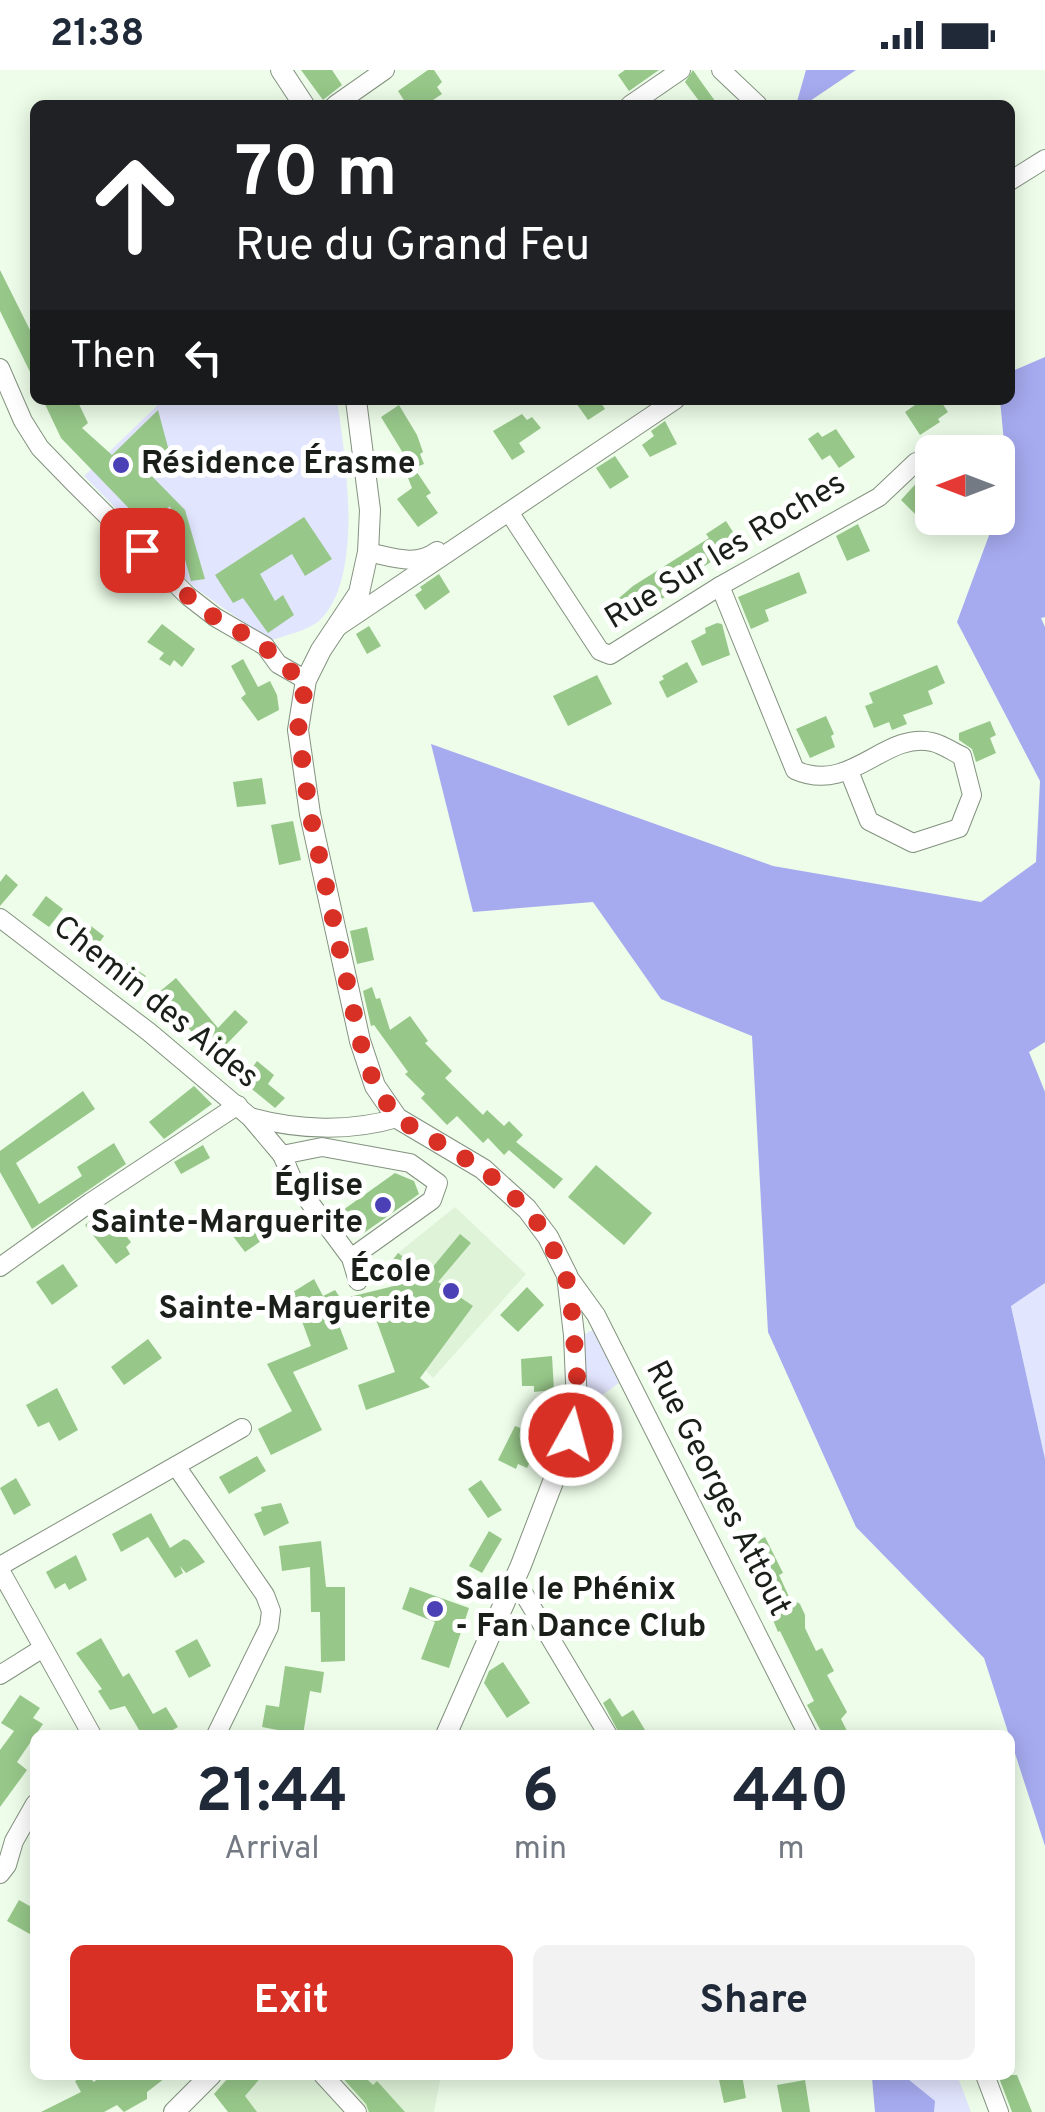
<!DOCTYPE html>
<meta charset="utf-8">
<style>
body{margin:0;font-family:Overpass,sans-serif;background:#f2f2f3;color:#1f2937;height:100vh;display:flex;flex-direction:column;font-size:38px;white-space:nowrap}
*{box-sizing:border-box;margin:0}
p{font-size:32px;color:#747a83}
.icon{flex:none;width:55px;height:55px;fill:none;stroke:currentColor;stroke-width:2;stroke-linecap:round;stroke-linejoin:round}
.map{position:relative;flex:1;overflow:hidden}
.side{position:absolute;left:30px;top:1660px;width:985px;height:350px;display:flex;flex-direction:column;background:#fff;border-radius:15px;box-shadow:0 5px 25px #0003}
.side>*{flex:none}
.top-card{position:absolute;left:30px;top:30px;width:985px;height:305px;border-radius:15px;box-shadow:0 5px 25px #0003;background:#202124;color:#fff;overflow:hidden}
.needle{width:65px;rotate:270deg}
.controls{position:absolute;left:915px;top:365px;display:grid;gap:20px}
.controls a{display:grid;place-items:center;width:100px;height:100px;border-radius:15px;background:#fff;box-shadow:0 5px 25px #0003;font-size:50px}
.pin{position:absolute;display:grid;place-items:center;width:85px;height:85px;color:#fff;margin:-42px;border-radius:20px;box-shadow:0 5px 15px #0006}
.me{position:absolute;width:110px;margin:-55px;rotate:7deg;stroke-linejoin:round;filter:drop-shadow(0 0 8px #0008)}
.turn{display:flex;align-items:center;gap:35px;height:210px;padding:0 40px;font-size:45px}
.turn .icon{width:130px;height:130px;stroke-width:2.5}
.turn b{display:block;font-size:70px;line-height:85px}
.then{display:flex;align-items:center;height:95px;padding:0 40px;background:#0003;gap:20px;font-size:38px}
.eta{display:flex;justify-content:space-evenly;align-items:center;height:170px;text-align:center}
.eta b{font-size:60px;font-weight:700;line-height:70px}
.action{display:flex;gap:20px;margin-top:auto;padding:20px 40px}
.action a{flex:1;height:115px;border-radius:15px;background:#d93025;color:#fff;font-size:40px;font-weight:700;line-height:115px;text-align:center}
.action a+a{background:#f2f2f3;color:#1f2937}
.status{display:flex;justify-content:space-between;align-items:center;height:70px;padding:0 50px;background:#fff;direction:ltr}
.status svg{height:28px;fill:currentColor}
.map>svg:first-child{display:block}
.built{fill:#dff3d9}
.green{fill:#e2e5fe}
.forest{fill:#a6abf0}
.building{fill:#97c789}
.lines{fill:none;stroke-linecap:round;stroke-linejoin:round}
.minor-casing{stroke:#83917f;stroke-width:20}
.tertiary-casing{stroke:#83917f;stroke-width:22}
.minor{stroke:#fff;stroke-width:18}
.tertiary{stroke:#fff;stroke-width:20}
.route{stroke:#d93025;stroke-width:18;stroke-dasharray:0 32.4}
.poi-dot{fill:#4b40b6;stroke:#fff;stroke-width:4}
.labels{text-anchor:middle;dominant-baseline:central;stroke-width:10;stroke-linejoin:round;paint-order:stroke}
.poi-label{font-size:32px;font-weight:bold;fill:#1a2019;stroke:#fff;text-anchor:start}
.street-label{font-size:32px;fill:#1a2019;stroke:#fff}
</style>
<div class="status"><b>21:38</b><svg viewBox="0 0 49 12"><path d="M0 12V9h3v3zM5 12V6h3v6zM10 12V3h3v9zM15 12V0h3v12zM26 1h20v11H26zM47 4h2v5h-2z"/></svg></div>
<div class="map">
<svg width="1045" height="2042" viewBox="0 0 1045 2042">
<rect width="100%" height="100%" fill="#edfde9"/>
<g class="built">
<path d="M455,1137L526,1204L433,1308L416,1290L385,1200L398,1183Z"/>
<path d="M228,2005H313L348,2042H228L214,2024Z"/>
<path d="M331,2005H441L434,2042H363Z"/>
</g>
<g class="green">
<path d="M163,330H337C345,386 365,506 320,550C308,561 285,565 270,571L195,518L84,406Z"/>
<path d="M1045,1213V1389L1011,1235Z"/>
<path d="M593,1260L619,1313L588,1335L581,1266Z"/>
<path d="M903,2005H957L971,2042H934V2031Z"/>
</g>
<g class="forest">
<path d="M806,0H856L804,35H796Z"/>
<path d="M1045,287V547L1041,548L1045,557V972L1029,982L1045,1022V1213L1011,1236L1045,1389V1776L984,1588L856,1457L768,1262L752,966L661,929L593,832L473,842L431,674L773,796L981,832L1036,792L1040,711L957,552L1008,414L1000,330H1010V302Z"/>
<path d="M851,2005H903L935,2031L934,2042H875L872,2008Z"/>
</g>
<g class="building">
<path d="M301,0H332L342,15L323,30Z"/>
<path d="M428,0H434L442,12L437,17L442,24L433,30L436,35H407L398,21Z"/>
<path d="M625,0H659L629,21L618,5Z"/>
<path d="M693,0L702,13L718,35H702L685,12Z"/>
<path d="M0,200L35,270V312L0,241Z"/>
<path d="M43,330H77L88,353L82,358L112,385L158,340L170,385L140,394L185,440L205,509L191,511L170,436L148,458L61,368Z"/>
<path d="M574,330H599L605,339L588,350Z"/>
<path d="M922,330H940L948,342L938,349L940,352L920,365L905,342Z"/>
<path d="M399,335L417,365L423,382L420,384L424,394L414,398L431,423L426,426L438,443L418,457L397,429L412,418L399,385L403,383L381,347Z"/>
<path d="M522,344L527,350L532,347L541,358L519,373L525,382L512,390L493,361Z"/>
<path d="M665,351L677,374L650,387L642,375L654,366L651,361Z"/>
<path d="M836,359L855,387L839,398L830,385L822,390L808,369L818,362L822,367Z"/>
<path d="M615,386L629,407L610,419L596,398Z"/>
<path d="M932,396V430L917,446L901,430Z"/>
<path d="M304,447L332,489L305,506L292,484L260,504L275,531L283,525L294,545L268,563L243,528L233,533L215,505Z"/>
<path d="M726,451L740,473L671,518L673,522L615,558L604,541L633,516L709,468L706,464Z"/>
<path d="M858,454L870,481L847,491L836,466Z"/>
<path d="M799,502L807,523L765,540L769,551L751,559L738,527Z"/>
<path d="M439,504L450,522L425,540L415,525L422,520L420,517Z"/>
<path d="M717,553L722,554L730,585L702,596L691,571L706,563L705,558Z"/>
<path d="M162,554L195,579L182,597L174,590L170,596L159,589L164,583L147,572Z"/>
<path d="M369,556L381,576L367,584L356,564Z"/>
<path d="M243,589L258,617L270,611L277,625L279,640L258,651L241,628L246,624L231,596Z"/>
<path d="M687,592L698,612L667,628L659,612L664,609L662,606Z"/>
<path d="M937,595L945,613L928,621L933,634L903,645L907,654L892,660L889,652L874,658L865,636L873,633L869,623Z"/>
<path d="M597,605L612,634L568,656L553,626Z"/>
<path d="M826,646L834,664L831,666L835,677L810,688L796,659Z"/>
<path d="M990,651L996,665L990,668L996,683L976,692L972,679L959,670V663Z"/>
<path d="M262,708L266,734L237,737L233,712Z"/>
<path d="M293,751L301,790L279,795L271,755Z"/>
<path d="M6,804L18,815L0,836V812Z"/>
<path d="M46,826L63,839L49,857L32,845Z"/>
<path d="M87,853L104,866L89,887L71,874Z"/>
<path d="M367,857L374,890L357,894L350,861Z"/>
<path d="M125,892L146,906L132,923L119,912L122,909L115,903Z"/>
<path d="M176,908L218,958L235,940L248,952L221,980L197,957L192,962L158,923Z"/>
<path d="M372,917L376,929L380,928L390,960L410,946L428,971L425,973L452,1001L445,1008L483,1045L487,1040L504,1056L509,1051L523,1065L516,1072L563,1109L554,1119L509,1080L504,1085L488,1068L483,1073L457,1046L447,1055L421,1028L425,1024L405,1004L408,1002L374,955L371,956L363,921Z"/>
<path d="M235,984L252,998L257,991L274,1005L268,1014L285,1028L275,1038L225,997Z"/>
<path d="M194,1016L212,1034L164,1069L149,1052Z"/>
<path d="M83,1021L95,1039L16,1093L39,1134L82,1106L77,1097L114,1073L126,1094L32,1159L0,1102V1081Z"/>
<path d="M203,1075L210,1088L181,1104L174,1092Z"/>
<path d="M596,1095L652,1143L624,1175L568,1127Z"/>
<path d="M395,1103L414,1111L419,1124L361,1165L343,1140Z"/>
<path d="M239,1141L261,1171L245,1182L223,1153Z"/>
<path d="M99,1143L116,1165L122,1161L131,1172L126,1177L130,1184L116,1194L85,1155Z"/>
<path d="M460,1164L471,1173L438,1212L473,1236L420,1308L430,1317L366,1340L358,1315L395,1302L373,1241L337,1250L348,1279L293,1302L322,1360L271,1385L258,1359L292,1341L267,1294L311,1276L300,1246L296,1247L285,1227L314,1209L323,1226L335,1220L341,1229L402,1214L385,1200L398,1183L427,1204Z"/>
<path d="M63,1194L78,1216L52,1235L36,1212Z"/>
<path d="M527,1217L544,1235L518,1262L500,1245Z"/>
<path d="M148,1269L162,1288L124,1315L111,1297Z"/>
<path d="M552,1286L554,1320L534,1322V1316H522L521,1289Z"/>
<path d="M57,1318L78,1360L59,1371L49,1352L38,1357L26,1335Z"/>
<path d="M532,1340L551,1350L527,1398L518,1394L516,1399L498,1390L515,1356L523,1359Z"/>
<path d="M257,1386L266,1401L229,1424L219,1407Z"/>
<path d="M16,1408L31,1435L14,1445L0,1418Z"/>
<path d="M481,1410L502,1440L488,1448L468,1419Z"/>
<path d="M281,1433L289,1453L264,1466L254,1444L262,1441L261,1437Z"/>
<path d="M151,1443L170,1478L184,1469L189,1471L205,1492L186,1503L180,1496L183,1503L175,1508L148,1467L121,1482L112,1464Z"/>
<path d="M489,1461L502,1469L482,1503L469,1496Z"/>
<path d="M765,1467L783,1503L779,1505L789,1527L800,1534L805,1545V1558L816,1581L822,1578L834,1601L827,1605L847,1642L841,1649L849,1665H823L807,1635L814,1631L780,1561L778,1562L759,1516L738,1481Z"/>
<path d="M321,1471L326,1517H345V1591L321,1592L320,1542H311L310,1497L282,1501L279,1476Z"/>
<path d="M76,1485L87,1510L69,1520L65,1513L55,1519L46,1502Z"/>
<path d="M410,1517L469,1538L449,1598L421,1589L435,1552L402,1539Z"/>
<path d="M101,1568L123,1607L129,1603L153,1644L166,1637L178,1657L164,1665H142L125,1636L110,1640L98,1621L102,1619L76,1583Z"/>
<path d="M197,1569L211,1596L189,1608L175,1581Z"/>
<path d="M503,1592L530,1633L507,1648L484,1613L489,1601Z"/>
<path d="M285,1596L324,1602L321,1623L310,1621L303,1665L262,1657L266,1635L279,1637Z"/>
<path d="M20,1625L40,1638L33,1648L43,1654L17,1692L27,1700L0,1737V1680L14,1661L1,1653Z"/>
<path d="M610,1628L622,1647L633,1640L648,1665H620L603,1633Z"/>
<path d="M19,1830L35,1839V1867L7,1851Z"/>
<path d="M87,2005L94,2012L102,2005H169L147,2022V2029L124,2042L117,2035L104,2042H41L81,2022L75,2011Z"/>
<path d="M231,2005H263L245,2026L257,2042H228L214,2024Z"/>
<path d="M340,2005H363L373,2015L377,2011L405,2042H369L366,2034Z"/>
<path d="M718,2005H742L746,2028L724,2033Z"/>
<path d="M998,2005H1017L1032,2042H1012Z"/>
<path d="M805,2010L810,2042H782L777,2015Z"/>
</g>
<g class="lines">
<defs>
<g id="minor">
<path d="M721,0L758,35"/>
<path d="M335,35L385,0"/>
<path d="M630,35L681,0"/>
<path d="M1010,111L1045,89"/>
<path d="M0,298L23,351L40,378L73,412L188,526L215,547L265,576L278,594L306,610"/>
<path d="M509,442L600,581L610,585L720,516L879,427L916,392"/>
<path d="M368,482C392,487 416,497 437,481"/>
<path d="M720,516L795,700C851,725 884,661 932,672C942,674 953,682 962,686L972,725L959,758L913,773L869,751L849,701"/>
<path d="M339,556L675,330"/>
<path d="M0,848L149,962L250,1047L282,1085L293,1110L351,1188L358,1211"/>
<path d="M250,1047C297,1060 350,1062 397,1048"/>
<path d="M282,1085L322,1077L410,1093L438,1113L432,1130L351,1188"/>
<path d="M0,1197L91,1132L238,1035"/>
<path d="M567,1205L596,1245L808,1665"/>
<path d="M176,1396L265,1525L271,1541L269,1557L216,1665"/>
<path d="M0,1496L242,1358"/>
<path d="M0,1500L92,1665"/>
<path d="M515,1509L608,1665"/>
<path d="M0,1605L43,1578"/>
<path d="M0,1804L7,1795L14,1771L35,1734"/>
<path d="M323,2005L357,2042"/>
<path d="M985,2005L999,2042"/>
</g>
<g id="tertiary">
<path d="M281,0L304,35"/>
<path d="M356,330L370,440L368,482L359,523L321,580L306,610L298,660L310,744L360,971L375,1016L397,1048L483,1099L527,1139L548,1167L567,1205L574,1265L577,1336L571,1365L521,1495L446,1665"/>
<path d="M174,2042L211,2005"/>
</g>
</defs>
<use href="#minor" class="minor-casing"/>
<use href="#tertiary" class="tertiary-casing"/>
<use href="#minor" class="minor"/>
<use href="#tertiary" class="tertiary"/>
</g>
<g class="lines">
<path class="route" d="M142,480L188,526L214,547L265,576L278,594L306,610L298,660L310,744L360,971L375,1016L397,1048L483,1099L527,1139L548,1167L570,1218L577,1306V1336L571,1365"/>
</g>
<g class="poi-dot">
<circle cx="121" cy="395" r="10"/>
<circle cx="383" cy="1135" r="10"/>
<circle cx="451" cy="1221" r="10"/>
<circle cx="435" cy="1539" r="10"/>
</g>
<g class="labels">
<g class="poi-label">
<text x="141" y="395">Résidence Érasme</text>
<text x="363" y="1117" text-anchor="end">Église<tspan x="363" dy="37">Sainte-Marguerite</tspan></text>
<text x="431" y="1203" text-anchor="end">École<tspan x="431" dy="37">Sainte-Marguerite</tspan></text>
<text x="455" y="1521">Salle le Phénix<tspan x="455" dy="37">- Fan Dance Club</tspan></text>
</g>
<g class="street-label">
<text transform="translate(726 482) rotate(-31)">Rue Sur les Roches</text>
<text transform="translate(155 933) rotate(39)">Chemin des Aides</text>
<text transform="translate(717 1419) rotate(63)">Rue Georges Attout</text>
</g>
</g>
</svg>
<div class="controls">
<a><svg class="needle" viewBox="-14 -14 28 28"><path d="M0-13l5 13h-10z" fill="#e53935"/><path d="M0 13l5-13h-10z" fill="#747a83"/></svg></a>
</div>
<div class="pin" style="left:142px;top:480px;background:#d93025"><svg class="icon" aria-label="arrive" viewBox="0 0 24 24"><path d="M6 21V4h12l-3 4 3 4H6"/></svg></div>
<svg class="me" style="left:571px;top:1365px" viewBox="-20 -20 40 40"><circle r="17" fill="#d93025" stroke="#fff" stroke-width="3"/><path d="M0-11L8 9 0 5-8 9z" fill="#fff"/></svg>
<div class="top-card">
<div class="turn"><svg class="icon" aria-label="ahead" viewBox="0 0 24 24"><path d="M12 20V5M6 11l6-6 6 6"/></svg><div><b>70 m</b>Rue du Grand Feu</div></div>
<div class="then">Then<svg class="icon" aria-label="left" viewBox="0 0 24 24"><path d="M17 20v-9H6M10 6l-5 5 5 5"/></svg></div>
</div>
<section class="side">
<div class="eta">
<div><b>21:44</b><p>Arrival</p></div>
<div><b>6</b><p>min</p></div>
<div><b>440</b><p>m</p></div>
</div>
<div class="action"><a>Exit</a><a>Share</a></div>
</section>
</div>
